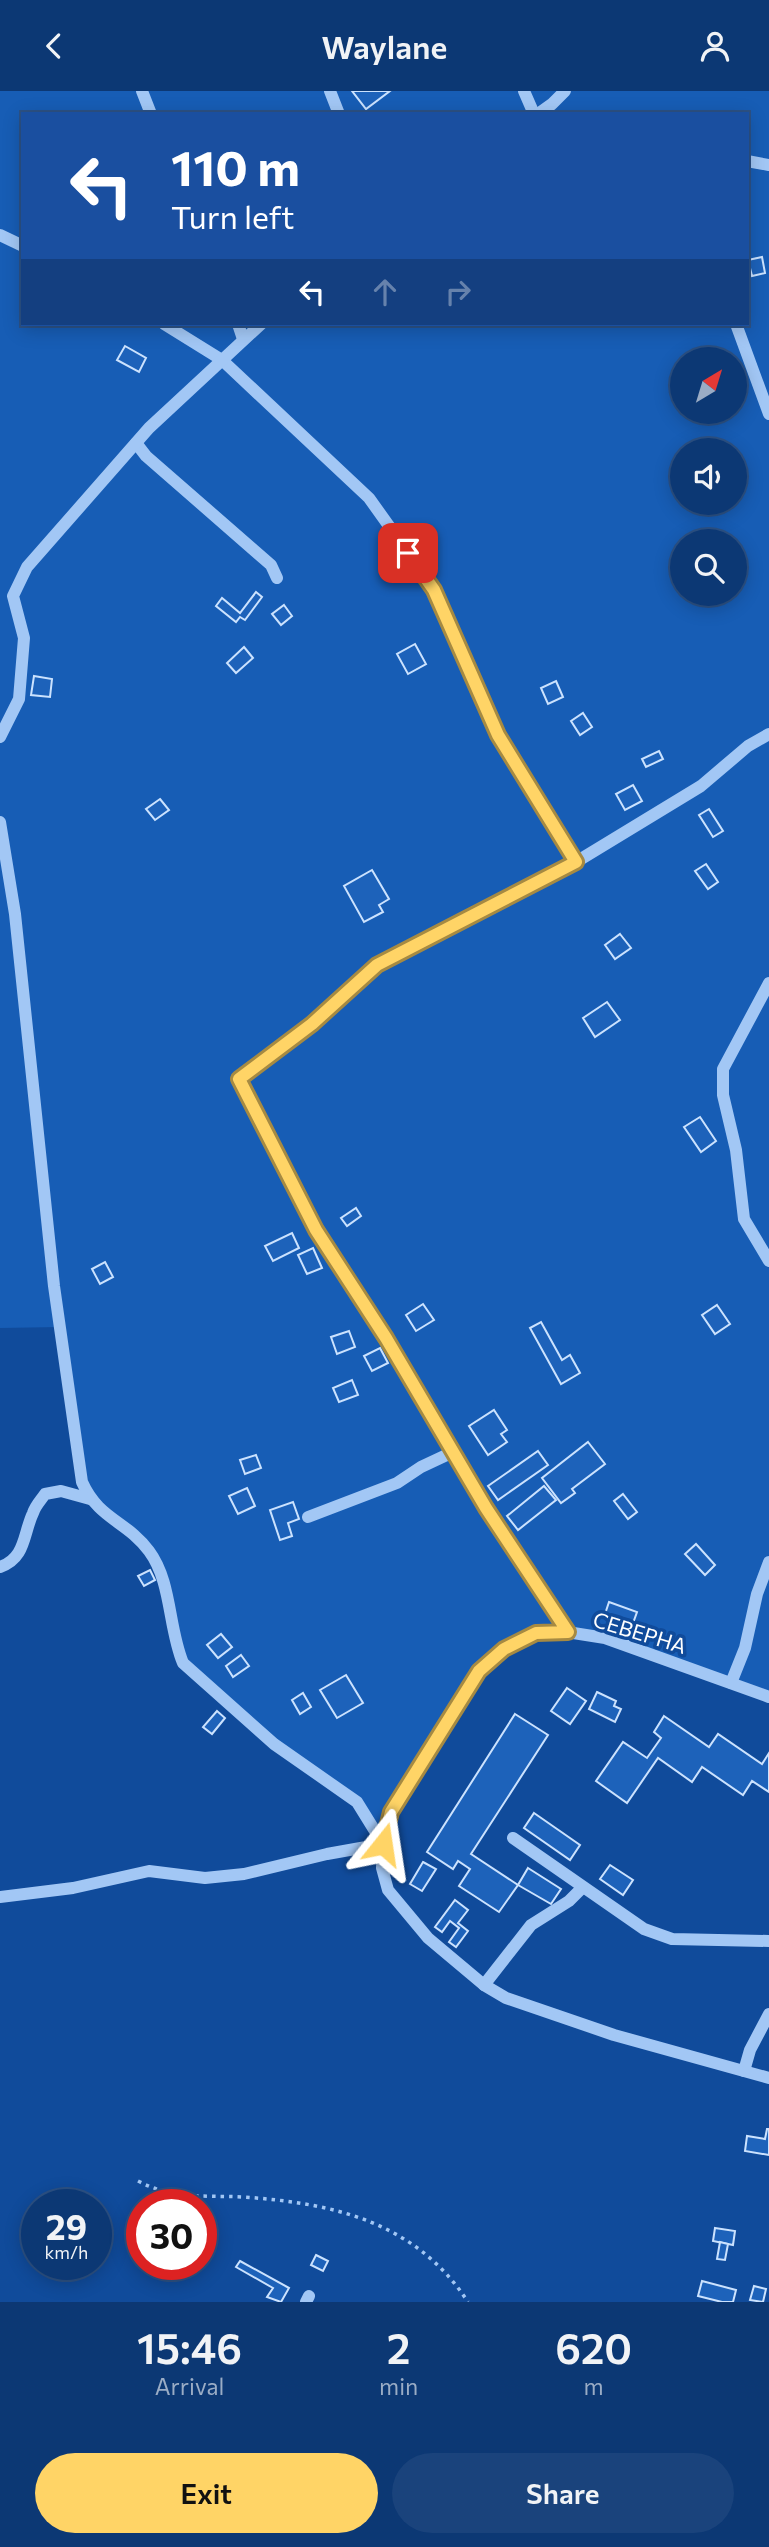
<!DOCTYPE html>
<meta charset="utf-8">
<style>
body{margin:0;font-family:Commissioner,sans-serif;background:#1a437c;color:#f1f3f6;height:100vh;display:flex;flex-direction:column;font-size:26px;white-space:nowrap}
*{box-sizing:border-box;margin:0}
p{font-size:23px;color:#9aacc5}
.icon{flex:none;width:38px;height:38px;fill:none;stroke:currentColor;stroke-width:2;stroke-linecap:round;stroke-linejoin:round}
.map{position:relative;height:2211px;overflow:hidden}
.drawer{display:flex;flex-direction:column;background:#0c3874;flex:1}
.drawer>*{flex:none}
.top-card{position:absolute;left:21px;top:21px;width:728px;height:214px;border-radius:0px;box-shadow:0 4px 18px #0003,0 0 0 2px #2c5286;background:#1a4fa0;color:#fff;overflow:hidden}
.needle{width:46px;rotate:38deg}
.tools{position:absolute;left:670px;top:256px;display:grid;gap:14px}
.tools a{display:grid;place-items:center;width:77px;height:77px;border-radius:50%;background:#0c3874;box-shadow:0 4px 18px #0003,0 0 0 2px #2c5286;font-size:35px}
.speed{position:absolute;left:21px;top:2098px;display:flex;gap:14px;font-size:35px;font-weight:700;text-align:center}
.speed>*{display:grid;place-content:center;width:91px;height:91px;border-radius:50%;background:#0c3874;box-shadow:0 4px 18px #0003,0 0 0 2px #2c5286;line-height:1}
.speed small{font-size:18px;font-weight:400}
.speed .limit{border:10px solid #d22;background:#fff;color:#111}
.pin{position:absolute;display:grid;place-items:center;width:60px;height:60px;color:#fff;margin:-30px;border-radius:14px;box-shadow:0 4px 10px #0006}
.me{position:absolute;width:77px;margin:-38px;rotate:15deg;stroke-linejoin:round;filter:drop-shadow(0 0 5px #0008)}
.turn{display:flex;align-items:center;gap:24px;height:147px;padding:0 35px;font-size:32px}
.turn .icon{width:91px;height:91px;stroke-width:2.5}
.turn b{display:block;font-size:49px;line-height:60px}
.lanes{display:flex;align-items:center;height:66px;padding:0 35px;background:#0003;justify-content:center;gap:35px;direction:ltr}
.lanes .off{opacity:.35}
.eta{display:flex;justify-content:space-evenly;align-items:center;height:119px;text-align:center}
.eta b{font-size:42px;font-weight:600;line-height:49px}
.button{display:flex;gap:14px;margin-top:auto;padding:14px 35px}
.button a{flex:1;height:80px;border-radius:42px;background:#ffd466;color:#111;font-size:28px;font-weight:600;line-height:80px;text-align:center}
.button a+a{background:#1a437c;color:#f1f3f6}
header{display:flex;justify-content:space-between;align-items:center;height:91px;padding:0 35px;background:#0c3874;font-size:32px;font-weight:600}
.map>svg:first-child{display:block}
.green{fill:#175db5;fill-rule:evenodd}
.building{fill:#1d62ba;stroke:#cbe2fe;stroke-width:2}
.lines{fill:none;stroke-linecap:round;stroke-linejoin:round}
.path{stroke:#a2c7f5;stroke-width:3.5;stroke-dasharray:3.5 5;stroke-linecap:butt}
.minor{stroke:#a2c7f5;stroke-width:12}
.route-casing{stroke:#a68a42;stroke-width:18}
.route{stroke:#ffd466;stroke-width:12}
.labels{text-anchor:middle;dominant-baseline:central;stroke-width:7;stroke-linejoin:round;paint-order:stroke}
.street-label{font-size:21px;fill:#fff;stroke:#104b9b}
</style>
<header><svg class="icon" aria-label="back" viewBox="0 0 24 24"><path d="M15 5l-7 7 7 7"/></svg>Waylane<svg class="icon" aria-label="person" viewBox="0 0 24 24"><circle cx="12" cy="8" r="4"/><path d="M4 21q1-7 8-7t8 7"/></svg></header>
<div class="map">
<svg width="769" height="2211" viewBox="0 0 769 2211">
<rect width="100%" height="100%" fill="#104b9b"/>
<path class="green" d="M0,0H769V1606L605,1547L536,1542L479,1580L391,1721L383,1753L357,1711L274,1653L183,1572L163,1484L126,1436L90,1408L60,1236L0,1237ZM23,23H747V233H23ZM682,268H735V320H682ZM682,359H735V411H682ZM682,450H735V502H682Z"/>
<g class="building">
<path d="M352,0H390L366,18Z"/>
<path d="M762,166L765,182L752,185L748,169Z"/>
<path d="M125,255L146,267L139,281L117,269Z"/>
<path d="M256,501L262,506L245,529L240,526L236,531L216,515L222,507L240,522Z"/>
<path d="M284,514L292,525L281,534L272,523Z"/>
<path d="M415,553L426,573L408,583L397,563Z"/>
<path d="M244,556L253,567L236,582L227,572Z"/>
<path d="M34,585L52,588L50,606L31,604Z"/>
<path d="M556,590L563,606L548,613L541,597Z"/>
<path d="M583,622L592,636L580,644L571,630Z"/>
<path d="M659,660L663,668L646,676L642,668Z"/>
<path d="M633,694L642,710L625,719L616,703Z"/>
<path d="M160,708L169,719L155,729L146,718Z"/>
<path d="M709,718L723,740L713,746L699,724Z"/>
<path d="M706,773L718,791L708,798L695,780Z"/>
<path d="M372,779L389,808L379,814L383,821L364,831L344,795Z"/>
<path d="M620,843L631,857L615,868L605,854Z"/>
<path d="M607,911L620,929L595,946L583,927Z"/>
<path d="M700,1026L716,1050L701,1061L684,1036Z"/>
<path d="M356,1117L361,1125L347,1135L341,1127Z"/>
<path d="M292,1142L299,1157L273,1170L265,1155Z"/>
<path d="M313,1157L322,1177L307,1183L298,1164Z"/>
<path d="M105,1171L113,1186L100,1193L92,1178Z"/>
<path d="M423,1213L434,1229L416,1240L406,1224Z"/>
<path d="M717,1214L730,1233L715,1243L702,1224Z"/>
<path d="M541,1231L562,1269L570,1264L580,1282L561,1293L530,1237Z"/>
<path d="M349,1240L355,1256L337,1263L331,1246Z"/>
<path d="M380,1257L388,1272L372,1280L364,1265Z"/>
<path d="M352,1289L358,1304L339,1311L333,1297Z"/>
<path d="M494,1319L507,1339L501,1343L507,1351L488,1364L469,1335Z"/>
<path d="M588,1351L605,1373L572,1398L575,1402L561,1412L542,1387Z"/>
<path d="M538,1360L548,1374L498,1409L488,1395Z"/>
<path d="M256,1364L261,1377L245,1383L240,1369Z"/>
<path d="M544,1395L556,1409L518,1439L507,1425Z"/>
<path d="M247,1397L255,1415L238,1423L229,1405Z"/>
<path d="M623,1403L637,1421L628,1428L614,1410Z"/>
<path d="M293,1411L299,1428L288,1432L292,1445L280,1449L270,1419Z"/>
<path d="M696,1453L715,1474L705,1484L685,1463Z"/>
<path d="M150,1479L155,1489L144,1495L138,1485Z"/>
<path d="M609,1511L637,1521L632,1535L604,1526Z"/>
<path d="M221,1543L232,1556L218,1567L207,1554Z"/>
<path d="M241,1564L249,1575L233,1586L226,1575Z"/>
<path d="M346,1584L363,1612L337,1627L320,1599Z"/>
<path d="M567,1597L586,1610L570,1633L551,1620Z"/>
<path d="M597,1601L616,1610L614,1615L621,1618L615,1631L589,1618Z"/>
<path d="M303,1602L311,1616L300,1623L292,1609Z"/>
<path d="M217,1620L225,1627L212,1643L203,1636Z"/>
<path d="M515,1623L548,1644L471,1763L518,1794L499,1821L459,1795L470,1778L458,1770L453,1778L427,1761Z"/>
<path d="M664,1625L709,1656L718,1643L762,1673L769,1662V1701L752,1690L743,1704L702,1676L692,1691L658,1667L627,1712L596,1690L623,1651L647,1667L661,1647L654,1641Z"/>
<path d="M534,1722L580,1754L570,1769L524,1737Z"/>
<path d="M423,1771L436,1778L422,1800L410,1793Z"/>
<path d="M610,1774L633,1789L623,1804L600,1788Z"/>
<path d="M528,1777L561,1798L551,1813L518,1794Z"/>
<path d="M455,1809L468,1819L458,1832L468,1840L456,1856L449,1851L459,1837L450,1830L442,1841L435,1836Z"/>
<path d="M767,2038H769V2064L745,2060L747,2045L765,2048Z"/>
<path d="M715,2137L735,2140L733,2154L713,2150Z"/>
<path d="M720,2151L728,2153L725,2169L717,2168Z"/>
<path d="M316,2164L328,2170L323,2180L311,2174Z"/>
<path d="M240,2170L289,2197L281,2211L267,2206L273,2197L236,2176Z"/>
<path d="M702,2190L736,2199L733,2211H722L698,2205Z"/>
<path d="M754,2195L766,2198L763,2211L750,2209Z"/>
</g>
<g class="lines">
<path class="path" d="M138,2090C174,2109 203,2104 243,2106C332,2112 415,2130 468,2211"/>
<g class="minor">
<path d="M142,0L151,23"/>
<path d="M330,0L339,23"/>
<path d="M524,0L534,23"/>
<path d="M538,23L552,13L565,0"/>
<path d="M747,70L769,74"/>
<path d="M0,144L23,155"/>
<path d="M164,233L222,269L369,407L434,498L498,644L576,771"/>
<path d="M238,233L243,248"/>
<path d="M736,233L769,323"/>
<path d="M136,352L146,365L271,474L277,487"/>
<path d="M0,646L19,608L24,547L13,505L27,476L149,337L261,233"/>
<path d="M0,731L15,823L54,1195L82,1391C99,1429 126,1429 149,1460C172,1491 168,1536 183,1572L274,1653L357,1711L383,1753L327,1763L244,1783L205,1787L149,1780L73,1797L0,1806"/>
<path d="M769,892L723,978V1004L736,1059L744,1128L769,1170"/>
<path d="M308,1426L397,1392L421,1376L453,1361"/>
<path d="M0,1476C26,1467 23,1443 33,1422C35,1415 41,1409 45,1403L61,1400L90,1408"/>
<path d="M567,1541L486,1417L386,1247L316,1139L239,988L311,933L377,874L576,771L701,695L748,655L769,643"/>
<path d="M731,1592L745,1557L757,1503L769,1471"/>
<path d="M769,1606L605,1547L567,1541L536,1542L504,1558L479,1580L391,1721L383,1753L382,1777L388,1799L428,1847L484,1894L506,1907L614,1944L769,1987"/>
<path d="M513,1747L644,1838L672,1848L769,1850"/>
<path d="M484,1894L531,1834L569,1810L582,1797"/>
<path d="M744,1980L750,1959L769,1923"/>
<path d="M306,2211L309,2205"/>
</g>
</g>
<g class="lines">
<defs>
<path id="route" d="M383,1753L391,1721L479,1580L504,1558L536,1542L568,1541L486,1417L386,1247L316,1139L239,988L312,933L377,874L576,771L498,644L434,499L408,462"/>
</defs>
<use href="#route" class="route-casing"/>
<use href="#route" class="route"/>
</g>
<g class="labels">
<g class="street-label">
<text transform="translate(640 1541) rotate(17)">СЕВЕРНА</text>
</g>
</g>
</svg>
<div class="tools">
<a><svg class="needle" viewBox="-14 -14 28 28"><path d="M0-13l5 13h-10z" fill="#e53935"/><path d="M0 13l5-13h-10z" fill="#9aacc5"/></svg></a>
<a><svg class="icon" aria-label="sound" viewBox="0 0 24 24"><path d="M4 9h4l5-4v14l-5-4H4zM17 9q2 3 0 6"/></svg></a>
<a><svg class="icon" aria-label="search" viewBox="0 0 24 24"><circle cx="10" cy="10" r="6"/><path d="M15 15l6 6"/></svg></a>
</div>
<div class="speed"><div>29<small>km/h</small></div><div class="limit">30</div></div>
<div class="pin" style="left:408px;top:462px;background:#d93025"><svg class="icon" aria-label="arrive" viewBox="0 0 24 24"><path d="M6 21V4h12l-3 4 3 4H6"/></svg></div>
<svg class="me" style="left:383px;top:1753px" viewBox="-20 -20 40 40"><path d="M0-17L14 15 0 8-14 15z" fill="#ffd466" stroke="#fff" stroke-width="4"/></svg>
<div class="top-card">
<div class="turn"><svg class="icon" aria-label="left" viewBox="0 0 24 24"><path d="M17 20v-9H6M10 6l-5 5 5 5"/></svg><div><b>110 m</b>Turn left</div></div>
<div class="lanes"><svg class="icon" aria-label="left" viewBox="0 0 24 24"><path d="M17 20v-9H6M10 6l-5 5 5 5"/></svg><svg class="icon off" aria-label="ahead" viewBox="0 0 24 24"><path d="M12 20V5M6 11l6-6 6 6"/></svg><svg class="icon off" aria-label="right" viewBox="0 0 24 24"><path d="M7 20v-9h11M14 6l5 5-5 5"/></svg></div>
</div>
</div>
<section class="drawer">
<div class="eta">
<div><b>15:46</b><p>Arrival</p></div>
<div><b>2</b><p>min</p></div>
<div><b>620</b><p>m</p></div>
</div>
<div class="button"><a>Exit</a><a>Share</a></div>
</section>
